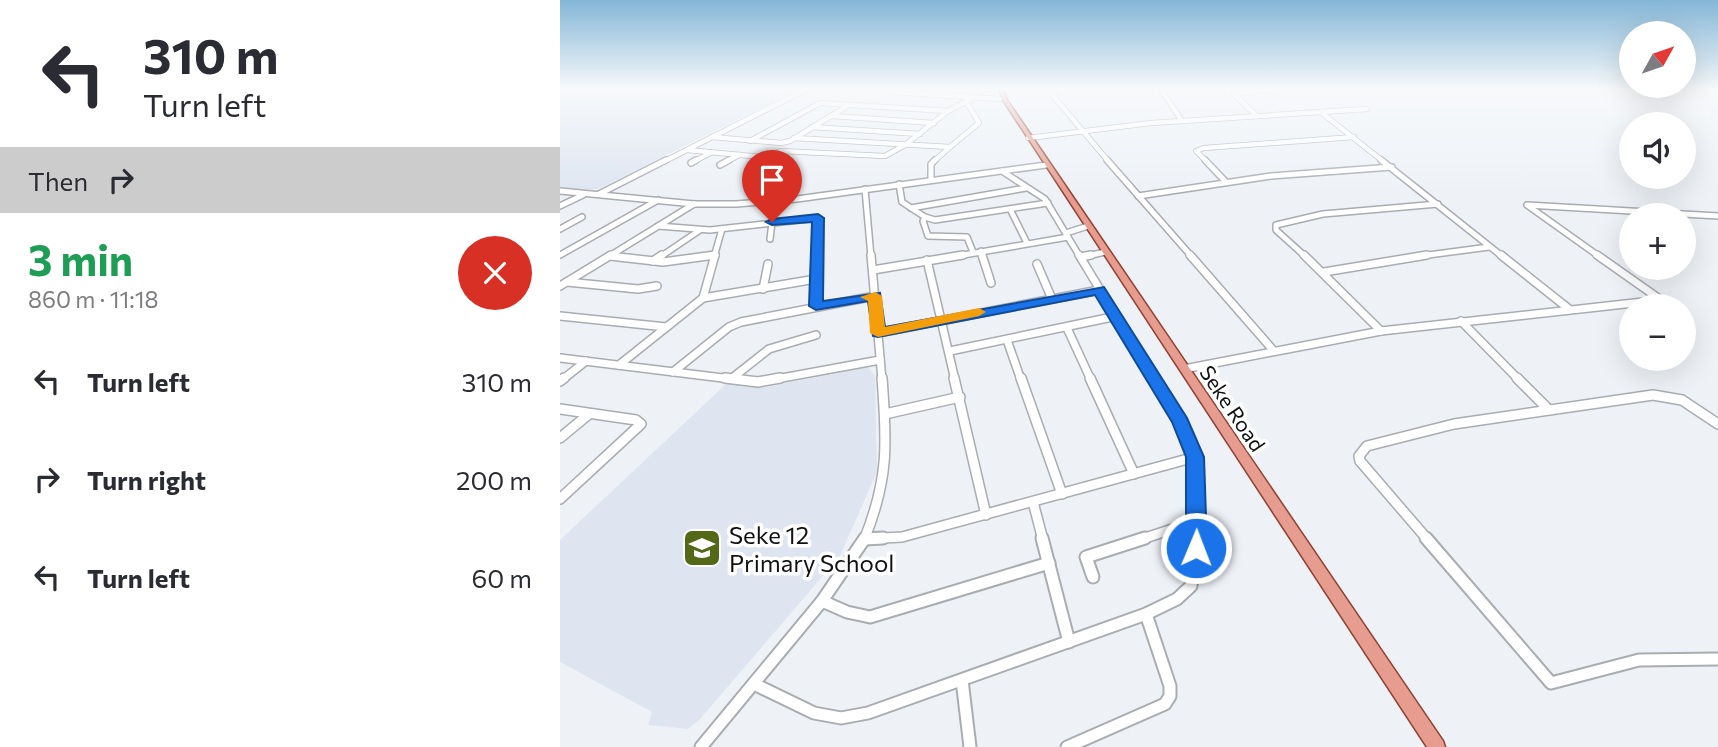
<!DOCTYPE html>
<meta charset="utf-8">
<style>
body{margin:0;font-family:Commissioner,sans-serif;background:#f7f7f7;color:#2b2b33;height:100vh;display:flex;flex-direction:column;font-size:26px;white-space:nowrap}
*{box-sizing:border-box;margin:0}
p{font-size:23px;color:#7c7c81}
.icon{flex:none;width:38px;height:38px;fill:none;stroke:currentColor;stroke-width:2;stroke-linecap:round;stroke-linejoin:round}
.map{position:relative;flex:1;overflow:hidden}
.side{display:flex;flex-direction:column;background:#fff;width:560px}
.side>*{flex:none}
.hud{background:#fff;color:#2b2b33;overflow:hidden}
.needle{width:46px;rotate:50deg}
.tools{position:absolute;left:1059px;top:21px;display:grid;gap:14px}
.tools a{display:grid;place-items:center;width:77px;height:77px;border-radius:50%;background:#fff;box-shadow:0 7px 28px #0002;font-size:35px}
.pin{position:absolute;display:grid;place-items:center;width:60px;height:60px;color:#fff;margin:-72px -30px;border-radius:50% 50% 50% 0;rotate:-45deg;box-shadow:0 0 7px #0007}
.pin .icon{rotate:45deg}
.me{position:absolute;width:77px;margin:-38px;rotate:1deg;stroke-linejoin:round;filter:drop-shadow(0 0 5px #0008)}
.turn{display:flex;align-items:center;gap:24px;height:147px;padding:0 28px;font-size:32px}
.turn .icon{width:91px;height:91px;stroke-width:2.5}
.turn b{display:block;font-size:49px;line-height:60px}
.then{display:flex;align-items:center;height:66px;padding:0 28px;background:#0003;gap:14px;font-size:26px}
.round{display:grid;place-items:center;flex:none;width:74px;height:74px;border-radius:37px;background:#f7f7f7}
.summary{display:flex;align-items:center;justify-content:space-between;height:119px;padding:0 28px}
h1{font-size:42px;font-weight:700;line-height:52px;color:#1e9e55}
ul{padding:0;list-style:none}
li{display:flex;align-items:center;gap:21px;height:98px;padding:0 28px}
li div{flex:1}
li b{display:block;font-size:26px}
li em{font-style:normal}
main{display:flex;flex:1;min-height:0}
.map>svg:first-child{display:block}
.built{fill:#dee5f1}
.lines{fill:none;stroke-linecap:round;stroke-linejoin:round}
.minor-far4-casing{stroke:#a9acb1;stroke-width:6}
.minor-far3-casing{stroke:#a9acb1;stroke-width:8}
.minor-far2-casing{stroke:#a9acb1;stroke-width:10}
.minor-far1-casing{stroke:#a9acb1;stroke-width:12}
.minor-casing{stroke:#a9acb1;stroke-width:15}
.major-casing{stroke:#904032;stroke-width:3}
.minor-far4{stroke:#fff;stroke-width:4.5}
.minor-far3{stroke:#fff;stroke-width:5}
.minor-far2{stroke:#fff;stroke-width:7}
.minor-far1{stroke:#fff;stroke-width:9}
.minor{stroke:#fff;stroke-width:11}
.major{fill:#e69c8e;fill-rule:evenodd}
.route{fill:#1a73e8;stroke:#114b97;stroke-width:2}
.slow{fill:#f59e0b}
.labels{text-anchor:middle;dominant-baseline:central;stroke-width:7;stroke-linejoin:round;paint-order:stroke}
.street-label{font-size:21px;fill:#0f1011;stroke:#fff}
.near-poi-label{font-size:24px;fill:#0f1011;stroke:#fff;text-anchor:start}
</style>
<main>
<section class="side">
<div class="hud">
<div class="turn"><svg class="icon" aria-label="left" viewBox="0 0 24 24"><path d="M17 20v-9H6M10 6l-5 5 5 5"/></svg><div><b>310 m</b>Turn left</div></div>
<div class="then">Then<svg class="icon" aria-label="right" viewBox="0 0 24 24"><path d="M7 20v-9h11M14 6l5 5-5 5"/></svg></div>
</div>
<div class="summary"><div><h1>3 min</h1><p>860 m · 11:18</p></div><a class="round" style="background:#d93025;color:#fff"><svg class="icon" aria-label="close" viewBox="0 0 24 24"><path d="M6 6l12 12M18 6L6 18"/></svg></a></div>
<ul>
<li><svg class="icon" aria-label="left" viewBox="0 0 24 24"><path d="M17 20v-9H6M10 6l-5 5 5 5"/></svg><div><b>Turn left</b></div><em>310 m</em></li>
<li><svg class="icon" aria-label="right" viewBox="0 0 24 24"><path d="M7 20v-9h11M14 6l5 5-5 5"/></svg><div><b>Turn right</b></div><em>200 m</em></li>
<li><svg class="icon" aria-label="left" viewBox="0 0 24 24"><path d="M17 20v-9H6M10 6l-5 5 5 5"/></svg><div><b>Turn left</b></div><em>60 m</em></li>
</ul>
</section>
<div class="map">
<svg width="1158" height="747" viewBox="0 0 1158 747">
<rect width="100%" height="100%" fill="#eef2f7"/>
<g class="built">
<path d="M0,88H241L40,188L31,190L0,188Z"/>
<path d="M308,367L315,376L317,472L280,556L140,719L128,729L88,725L92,712L0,662V540L166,384L206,387Z"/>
</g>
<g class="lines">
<defs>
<g id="minor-far4">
<path d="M339,88L333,92L440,99"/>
<path d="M493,88L495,98L549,162"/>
<path d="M560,88H592"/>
<path d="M600,88L622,121"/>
<path d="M762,113L824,162"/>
<path d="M272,116L374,123"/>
<path d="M697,116L674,94L734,88"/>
<path d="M252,127L360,134"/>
<path d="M152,137L221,143L230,141L289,105"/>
<path d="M234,138L390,147L373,162"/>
<path d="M468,138L591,123L807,109"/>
<path d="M190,141L260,103L388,111"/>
<path d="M390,147L419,123L407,103"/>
<path d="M127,150L203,157L221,151L325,156L345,145L388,111L411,99"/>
<path d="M103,162L249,88"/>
<path d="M133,162L150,153"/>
<path d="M166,162L179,155"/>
<path d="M647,162L636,151L644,148L794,137"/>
</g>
<g id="minor-far3">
<path d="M547,160L632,257"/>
<path d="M645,160L666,182"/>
<path d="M821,160L943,257"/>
<path d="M131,163L136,160"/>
<path d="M160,165L169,160"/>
<path d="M442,171L485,199L520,257"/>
<path d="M371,180V164L375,160"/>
<path d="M339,184L342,202L365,217L375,220L488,203"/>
<path d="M305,189L311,257"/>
<path d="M0,191L134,204H176L237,199L486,165"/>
<path d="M39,194L106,160"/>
<path d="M578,196L711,176L832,167"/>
<path d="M0,206L23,195"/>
<path d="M351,208L466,188"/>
<path d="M450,209L467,243"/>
<path d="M365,217L363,221L368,236L407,237L413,252"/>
<path d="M98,226L150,230L258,218L257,257"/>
<path d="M0,229L22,217"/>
<path d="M506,233L528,226"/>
<path d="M210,239L212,222"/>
<path d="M421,251L423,257"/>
<path d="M0,255L98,200"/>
<path d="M50,256L55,257"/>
<path d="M48,257L134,204"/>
<path d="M100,257L140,230"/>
<path d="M143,257L155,255"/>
<path d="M154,257L162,229"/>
<path d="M392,257L508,237"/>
<path d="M523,257L545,252"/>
<path d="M746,257L716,230V225L763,214L878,204"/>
<path d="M853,257L929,247"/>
<path d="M1040,257L967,205L1158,216"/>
</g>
<g id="minor-far2">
<path d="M311,255L322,380"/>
<path d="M422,255L431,283"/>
<path d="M519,255L595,380"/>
<path d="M630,255L713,350"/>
<path d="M744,255L821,331"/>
<path d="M941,255L1009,309"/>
<path d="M50,256L103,262L155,255"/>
<path d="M521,257L531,255"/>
<path d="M367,260L395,380"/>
<path d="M93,261L102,255"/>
<path d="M477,264L492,299"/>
<path d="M313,270L403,255"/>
<path d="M764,272L867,255"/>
<path d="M7,282L78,289L97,286"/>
<path d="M0,286L51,255"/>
<path d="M203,289L208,264"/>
<path d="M143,298L256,279"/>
<path d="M256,306L257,255"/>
<path d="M0,316L106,327"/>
<path d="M901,321L959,380"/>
<path d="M507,328L531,380"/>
<path d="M318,333L539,290"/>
<path d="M447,340L461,380"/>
<path d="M390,351L557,316"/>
<path d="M0,358L179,380"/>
<path d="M59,365L143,298L155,255"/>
<path d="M624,369L821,331L1101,300L1037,255"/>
<path d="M113,372L169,327L181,322L315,296"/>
<path d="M171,379L209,349L256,335"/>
<path d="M2,380L26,361"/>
<path d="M211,380L320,360"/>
</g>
<g id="minor-far1">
<path d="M165,378L198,382L220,378"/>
<path d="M394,378L426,515"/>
<path d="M461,378L502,494"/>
<path d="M530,378L574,474"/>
<path d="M594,378C608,401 626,425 634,451C641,479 639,511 638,540"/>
<path d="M957,378L988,409"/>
<path d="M0,381L4,378"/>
<path d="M0,409L76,420L81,424L0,499"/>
<path d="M325,414L400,397"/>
<path d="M0,438L29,414"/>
<path d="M473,502L483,540"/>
<path d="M305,539L342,537L635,457"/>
<path d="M304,540C329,479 327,442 322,378"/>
<path d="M579,540L637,521"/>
<path d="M868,540L800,461L799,456L807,446L894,424L1093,395L1122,400L1158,424"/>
</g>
<g id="minor">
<path d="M482,538L509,642"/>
<path d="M866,538L991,683L1079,660L1158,659"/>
<path d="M305,539L323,538"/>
<path d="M533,577L526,557L585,538"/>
<path d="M262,601L287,612L310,617L489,563"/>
<path d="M402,680L410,747"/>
<path d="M194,684L254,713L281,718L308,713L586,614L617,599L631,586L638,538"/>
<path d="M141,747L262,601L305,538"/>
<path d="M507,747L605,704L610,696V686L586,614"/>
</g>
<path id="major" d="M439,88H443L447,100L883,741L885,747H867L443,100Z"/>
</defs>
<use href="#minor-far4" class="minor-far4-casing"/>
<use href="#minor-far3" class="minor-far3-casing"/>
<use href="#minor-far2" class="minor-far2-casing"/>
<use href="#minor-far1" class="minor-far1-casing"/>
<use href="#minor" class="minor-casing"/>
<use href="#major" class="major-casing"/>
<use href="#minor-far4" class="minor-far4"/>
<use href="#minor-far3" class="minor-far3"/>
<use href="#minor-far2" class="minor-far2"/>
<use href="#minor-far1" class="minor-far1"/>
<use href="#minor" class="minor"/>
<use href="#major" class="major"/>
</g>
<linearGradient id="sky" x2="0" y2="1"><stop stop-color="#84b6d7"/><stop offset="0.46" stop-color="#f7f9fb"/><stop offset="1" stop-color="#f7f9fb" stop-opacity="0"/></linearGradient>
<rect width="1158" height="193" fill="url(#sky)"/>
<path class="route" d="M258,214L264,218L263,301L320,293L325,327L544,287L627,418L644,457L647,548L644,554L636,557L629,554L626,548V457L612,422L535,295L318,337L313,336L308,301L256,310L249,306L252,222L212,225L206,222L212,219Z"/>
<path class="slow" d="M315,292L322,296L325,327L419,308L426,312L419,316L318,337L310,333L308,301L300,297Z"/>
<defs>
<symbol id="school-square" viewBox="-11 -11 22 22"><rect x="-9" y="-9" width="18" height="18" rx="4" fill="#546917" stroke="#fff"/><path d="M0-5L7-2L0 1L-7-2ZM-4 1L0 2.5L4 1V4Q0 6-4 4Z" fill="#fff"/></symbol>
</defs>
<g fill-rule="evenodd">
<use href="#school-square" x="120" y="526" width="44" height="44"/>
</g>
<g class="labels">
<g class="street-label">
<text transform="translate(673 408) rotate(56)">Seke Road</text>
</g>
<g class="near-poi-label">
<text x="169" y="534">Seke 12<tspan x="169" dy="28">Primary School</tspan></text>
</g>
</g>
</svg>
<div class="tools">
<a><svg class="needle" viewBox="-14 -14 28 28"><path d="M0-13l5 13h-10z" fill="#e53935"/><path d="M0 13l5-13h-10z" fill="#7c7c81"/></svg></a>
<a><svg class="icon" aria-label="sound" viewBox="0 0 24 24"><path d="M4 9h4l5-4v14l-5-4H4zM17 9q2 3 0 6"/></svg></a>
<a>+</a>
<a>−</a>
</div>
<div class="pin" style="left:212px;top:222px;background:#d93025"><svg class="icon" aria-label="arrive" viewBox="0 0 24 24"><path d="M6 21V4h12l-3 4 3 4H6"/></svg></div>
<svg class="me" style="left:636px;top:548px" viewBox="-20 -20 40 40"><circle r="17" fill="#1a73e8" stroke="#fff" stroke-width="3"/><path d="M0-11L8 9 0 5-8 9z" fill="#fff"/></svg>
</div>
</main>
